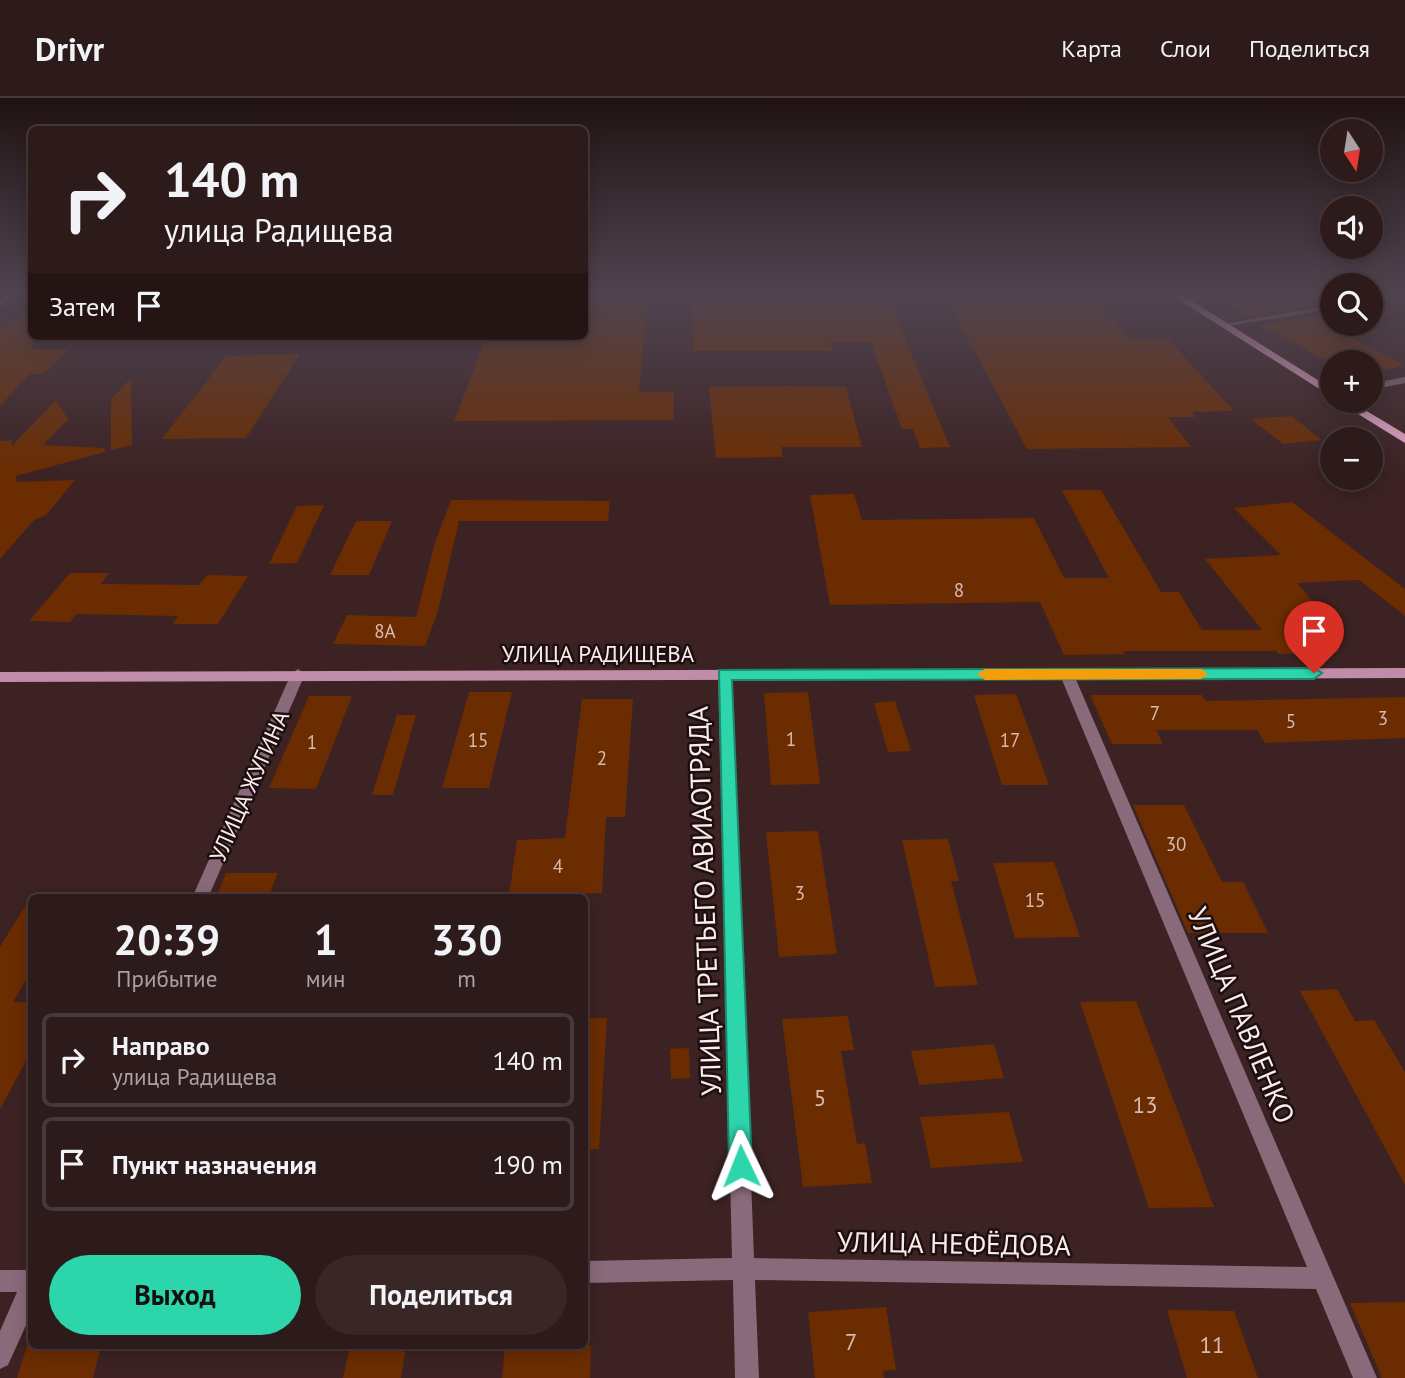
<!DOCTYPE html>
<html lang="ru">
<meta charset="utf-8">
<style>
body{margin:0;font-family:"PT Sans",sans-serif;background:#392727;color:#f1f3f6;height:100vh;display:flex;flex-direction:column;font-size:26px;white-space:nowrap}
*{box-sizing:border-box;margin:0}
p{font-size:23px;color:#a7a1a2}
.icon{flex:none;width:38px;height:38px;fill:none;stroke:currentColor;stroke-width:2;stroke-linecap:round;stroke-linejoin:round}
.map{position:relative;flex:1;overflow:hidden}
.side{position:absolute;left:28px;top:796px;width:560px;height:455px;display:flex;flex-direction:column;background:#2d1a1a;border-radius:10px;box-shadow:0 4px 18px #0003,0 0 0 2px #483839}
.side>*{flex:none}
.hud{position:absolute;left:28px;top:28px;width:560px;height:214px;border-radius:10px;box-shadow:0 4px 18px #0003,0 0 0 2px #483839;background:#2d1a1a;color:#f1f3f6;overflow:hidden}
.needle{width:46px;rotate:168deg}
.tools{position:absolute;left:1320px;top:21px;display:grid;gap:14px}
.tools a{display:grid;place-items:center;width:63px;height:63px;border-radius:50%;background:#2d1a1a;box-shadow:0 4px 18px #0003,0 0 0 2px #483839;font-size:35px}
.pin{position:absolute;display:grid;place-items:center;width:60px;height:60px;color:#fff;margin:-72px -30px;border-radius:50% 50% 50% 0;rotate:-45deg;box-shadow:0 0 7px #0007}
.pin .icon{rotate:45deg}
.me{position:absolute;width:77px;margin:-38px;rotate:358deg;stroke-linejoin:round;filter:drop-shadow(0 0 5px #0008)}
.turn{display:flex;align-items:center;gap:24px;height:147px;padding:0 21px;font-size:32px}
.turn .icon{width:91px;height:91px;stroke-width:2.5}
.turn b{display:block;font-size:49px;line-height:60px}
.then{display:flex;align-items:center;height:66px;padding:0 21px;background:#0003;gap:14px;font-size:26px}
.eta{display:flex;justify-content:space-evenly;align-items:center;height:119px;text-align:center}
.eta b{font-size:42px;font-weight:600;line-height:49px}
.primary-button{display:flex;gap:14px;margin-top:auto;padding:14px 21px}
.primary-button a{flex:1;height:80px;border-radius:42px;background:#2dd5ab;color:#111;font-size:28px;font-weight:600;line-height:80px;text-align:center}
.primary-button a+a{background:#392727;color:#f1f3f6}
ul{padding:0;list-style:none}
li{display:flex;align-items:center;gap:21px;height:94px;margin:0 14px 10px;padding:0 7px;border:4px solid #483839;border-radius:10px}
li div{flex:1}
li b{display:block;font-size:26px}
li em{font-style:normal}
header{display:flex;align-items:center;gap:42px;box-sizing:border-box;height:98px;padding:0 35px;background:#2d1a1a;border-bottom:2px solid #483839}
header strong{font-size:33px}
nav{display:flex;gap:38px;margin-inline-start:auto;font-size:24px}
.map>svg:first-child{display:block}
.building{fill:#6b2c01}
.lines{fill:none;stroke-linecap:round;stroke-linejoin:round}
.street{fill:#896a7a;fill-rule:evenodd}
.secondary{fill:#bf8da8;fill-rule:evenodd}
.primary{fill:#e9a9cb;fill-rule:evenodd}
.route{fill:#2dd5ab;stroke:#1d8a6f;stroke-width:2}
.slow{fill:#f59e0b}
.labels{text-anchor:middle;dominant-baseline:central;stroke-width:5;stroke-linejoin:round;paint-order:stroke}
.number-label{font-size:19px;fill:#d8bab0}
.street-label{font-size:23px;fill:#fdeaea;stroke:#1b0f10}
.near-number-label{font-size:23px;fill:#d8bab0}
.near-street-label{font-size:28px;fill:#fdeaea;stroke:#1b0f10}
</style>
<header>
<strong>Drivr</strong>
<nav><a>Карта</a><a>Слои</a><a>Поделиться</a></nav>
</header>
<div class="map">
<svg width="1405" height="1280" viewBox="0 0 1405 1280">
<rect width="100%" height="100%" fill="#3c2223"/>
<g class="building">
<path d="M584,198H648L639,294H674L673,322L454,323L487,238H584Z"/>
<path d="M693,198H832L834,206L890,205L950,349L920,350L913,331H902L871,244H830L832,253H693Z"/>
<path d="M945,198H1094L1131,242L1168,241L1234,313L1191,314L1196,319H1168L1191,349L1027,351Z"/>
<path d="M1299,198H1332V204L1251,219L1230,206Z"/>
<path d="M1392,198H1395L1397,215L1370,220V206L1389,203Z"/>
<path d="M32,209V251L69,252L42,276H30L0,308V233Z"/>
<path d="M1332,214V226H1362L1381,235L1354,241L1405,268L1370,274V264H1329L1261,227Z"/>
<path d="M300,256L246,340L162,341L226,258Z"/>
<path d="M131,280L132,347L111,352V301Z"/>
<path d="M787,288L846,289L862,349H781L783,359L716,360L709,289Z"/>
<path d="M56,302L68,321L43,347L104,350L105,354L16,378L17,384L75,382L46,417L34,422L0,461V343L11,342L12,348Z"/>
<path d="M1292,318L1321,342L1283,346L1251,321Z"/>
<path d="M1062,392H1101L1161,494H1179L1202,532H1262L1205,461L1281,457L1234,410L1292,404L1405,491V518L1359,482L1297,485L1327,519L1312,520L1339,554L1279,556L1276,553H1123L1124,556L1064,557L1040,504L830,507L810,397L854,396L862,422L1034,420L1064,480H1109Z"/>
<path d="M451,402L610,403L608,423H459L438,513L425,548L333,546L347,517L416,519L435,444Z"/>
<path d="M324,407L297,465L269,466L297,408Z"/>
<path d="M356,423H392L369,477H330Z"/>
<path d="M70,475H109L101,486L199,487L207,477L248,478L218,526H173L178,518L76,516L70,524L29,523Z"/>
<path d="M469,594H512L489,690H442Z"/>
<path d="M808,594L820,686L771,687L764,595Z"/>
<path d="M1016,596L1049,687H1002L974,597Z"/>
<path d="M1090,597H1202L1205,603L1405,599V640L1265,645L1257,632H1156L1163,646H1112Z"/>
<path d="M309,598H352L316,691L269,690Z"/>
<path d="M582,601H633L625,719H606L602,795L509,798L517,742L565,740Z"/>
<path d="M895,603L911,653L888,654L874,605Z"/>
<path d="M397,617H416L393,697H372Z"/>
<path d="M1133,707H1184L1222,784H1243L1268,835H1188Z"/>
<path d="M818,733L837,856L779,859L766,734Z"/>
<path d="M948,741L959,783H951L978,887L935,889L902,742Z"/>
<path d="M1054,764L1080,839L1015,840L993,765Z"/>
<path d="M226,775H278L268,800H216Z"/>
<path d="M32,797V872L13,904H32V952L0,1011V849Z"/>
<path d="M1337,891L1355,923L1374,922L1405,974V1087L1300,893Z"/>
<path d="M1136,903L1214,1109L1149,1110L1080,904Z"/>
<path d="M848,918L854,952L841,953L857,1046L865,1045L872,1085L803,1089L782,921Z"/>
<path d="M584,920H607L599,1051H584Z"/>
<path d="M994,946L1004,980L919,987L911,953Z"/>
<path d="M689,950L690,980L671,981L670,951Z"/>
<path d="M1009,1014L1023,1064L931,1070L920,1019Z"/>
<path d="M1405,1204V1280H1382L1350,1205Z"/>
<path d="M886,1209L896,1272L883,1273L884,1280H815L808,1214Z"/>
<path d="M1167,1212L1234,1213L1258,1280H1187Z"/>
<path d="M27,1248H101L93,1280H17Z"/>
<path d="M350,1248H406L401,1280H343Z"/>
<path d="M505,1248H591L590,1280H502Z"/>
</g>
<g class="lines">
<g class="street">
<path d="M1389,198V200L1370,203V199Z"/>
<path d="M1332,207V211L1222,229L1218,227Z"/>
<path d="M1405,279V285L1370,292V286Z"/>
<path d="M298,571L305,576L208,800H192L291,576Z"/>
<path d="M725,571L732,576L754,1160L1307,1169L1060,577L1067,572L1074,577L1377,1280H1353L1316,1191L755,1182L759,1280H735L733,1182L584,1185V1163L732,1160L718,576Z"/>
<path d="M0,1172H32V1214L8,1267L0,1271V1233L17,1194H0Z"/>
</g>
<g class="secondary">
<path d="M5,198H13L0,208V202Z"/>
<path d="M1405,570V580L0,584V574Z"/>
</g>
<g class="primary">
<path d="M1173,198H1184L1332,291V299Z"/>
<path d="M1337,303H1350L1405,336V345Z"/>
</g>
</g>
<linearGradient id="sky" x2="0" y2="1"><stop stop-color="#211313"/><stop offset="0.52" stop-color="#504450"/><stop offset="1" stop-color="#504450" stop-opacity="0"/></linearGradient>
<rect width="1405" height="378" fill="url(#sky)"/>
<path class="route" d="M1314,570L1322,575L1314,581L732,582L752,1068L749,1077L741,1080L732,1077L729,1068L719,572Z"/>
<path class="slow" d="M985,571H1201L1208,576L1201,581L985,582L977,576Z"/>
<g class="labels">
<g class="number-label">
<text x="959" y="492">8</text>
<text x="385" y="533">8А</text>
<text x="1155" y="615">7</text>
<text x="1383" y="620">3</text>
<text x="1291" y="623">5</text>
<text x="791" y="641">1</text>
<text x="478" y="642">15</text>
<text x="1010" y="642">17</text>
<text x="312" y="644">1</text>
<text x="602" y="660">2</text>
<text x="1176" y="746">30</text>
<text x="558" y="768">4</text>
<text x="800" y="795">3</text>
<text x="1035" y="802">15</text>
</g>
<g class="street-label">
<text x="598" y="555">УЛИЦА РАДИЩЕВА</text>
<text transform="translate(249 688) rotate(-66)">УЛИЦА ЖУГИНА</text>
</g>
<g class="near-number-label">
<text x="820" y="999">5</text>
<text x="1145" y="1006">13</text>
<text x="851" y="1243">7</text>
<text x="1212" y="1246">11</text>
</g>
<g class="near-street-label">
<text transform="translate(704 803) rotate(-92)">УЛИЦА ТРЕТЬЕГО АВИАОТРЯДА</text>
<text transform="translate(1242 917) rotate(67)">УЛИЦА ПАВЛЕНКО</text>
<text transform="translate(954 1145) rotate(1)">УЛИЦА НЕФЁДОВА</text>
</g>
</g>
</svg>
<div class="tools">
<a><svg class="needle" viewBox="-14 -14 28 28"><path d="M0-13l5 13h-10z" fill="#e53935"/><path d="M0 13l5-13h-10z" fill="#a7a1a2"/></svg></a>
<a><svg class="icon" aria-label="sound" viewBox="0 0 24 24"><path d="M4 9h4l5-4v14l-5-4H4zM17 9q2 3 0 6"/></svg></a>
<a><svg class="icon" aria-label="search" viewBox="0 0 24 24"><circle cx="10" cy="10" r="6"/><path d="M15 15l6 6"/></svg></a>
<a>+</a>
<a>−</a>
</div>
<div class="pin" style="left:1314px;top:575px;background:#d93025"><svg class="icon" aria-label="arrive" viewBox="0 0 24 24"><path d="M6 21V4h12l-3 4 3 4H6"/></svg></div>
<svg class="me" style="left:741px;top:1068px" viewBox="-20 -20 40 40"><path d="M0-17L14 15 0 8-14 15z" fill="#2dd5ab" stroke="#fff" stroke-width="4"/></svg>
<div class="hud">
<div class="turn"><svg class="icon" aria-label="right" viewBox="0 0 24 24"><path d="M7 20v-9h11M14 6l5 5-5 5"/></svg><div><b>140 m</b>улица Радищева</div></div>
<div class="then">Затем<svg class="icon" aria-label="arrive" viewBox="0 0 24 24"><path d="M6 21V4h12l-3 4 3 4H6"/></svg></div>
</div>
<section class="side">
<div class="eta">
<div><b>20:39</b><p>Прибытие</p></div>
<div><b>1</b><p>мин</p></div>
<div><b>330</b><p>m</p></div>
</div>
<ul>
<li><svg class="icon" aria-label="right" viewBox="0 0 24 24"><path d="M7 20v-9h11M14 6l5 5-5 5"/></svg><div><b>Направо</b><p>улица Радищева</p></div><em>140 m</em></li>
<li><svg class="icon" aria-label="arrive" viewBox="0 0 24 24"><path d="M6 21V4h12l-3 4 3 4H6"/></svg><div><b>Пункт назначения</b></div><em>190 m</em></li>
</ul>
<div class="primary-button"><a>Выход</a><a>Поделиться</a></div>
</section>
</div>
